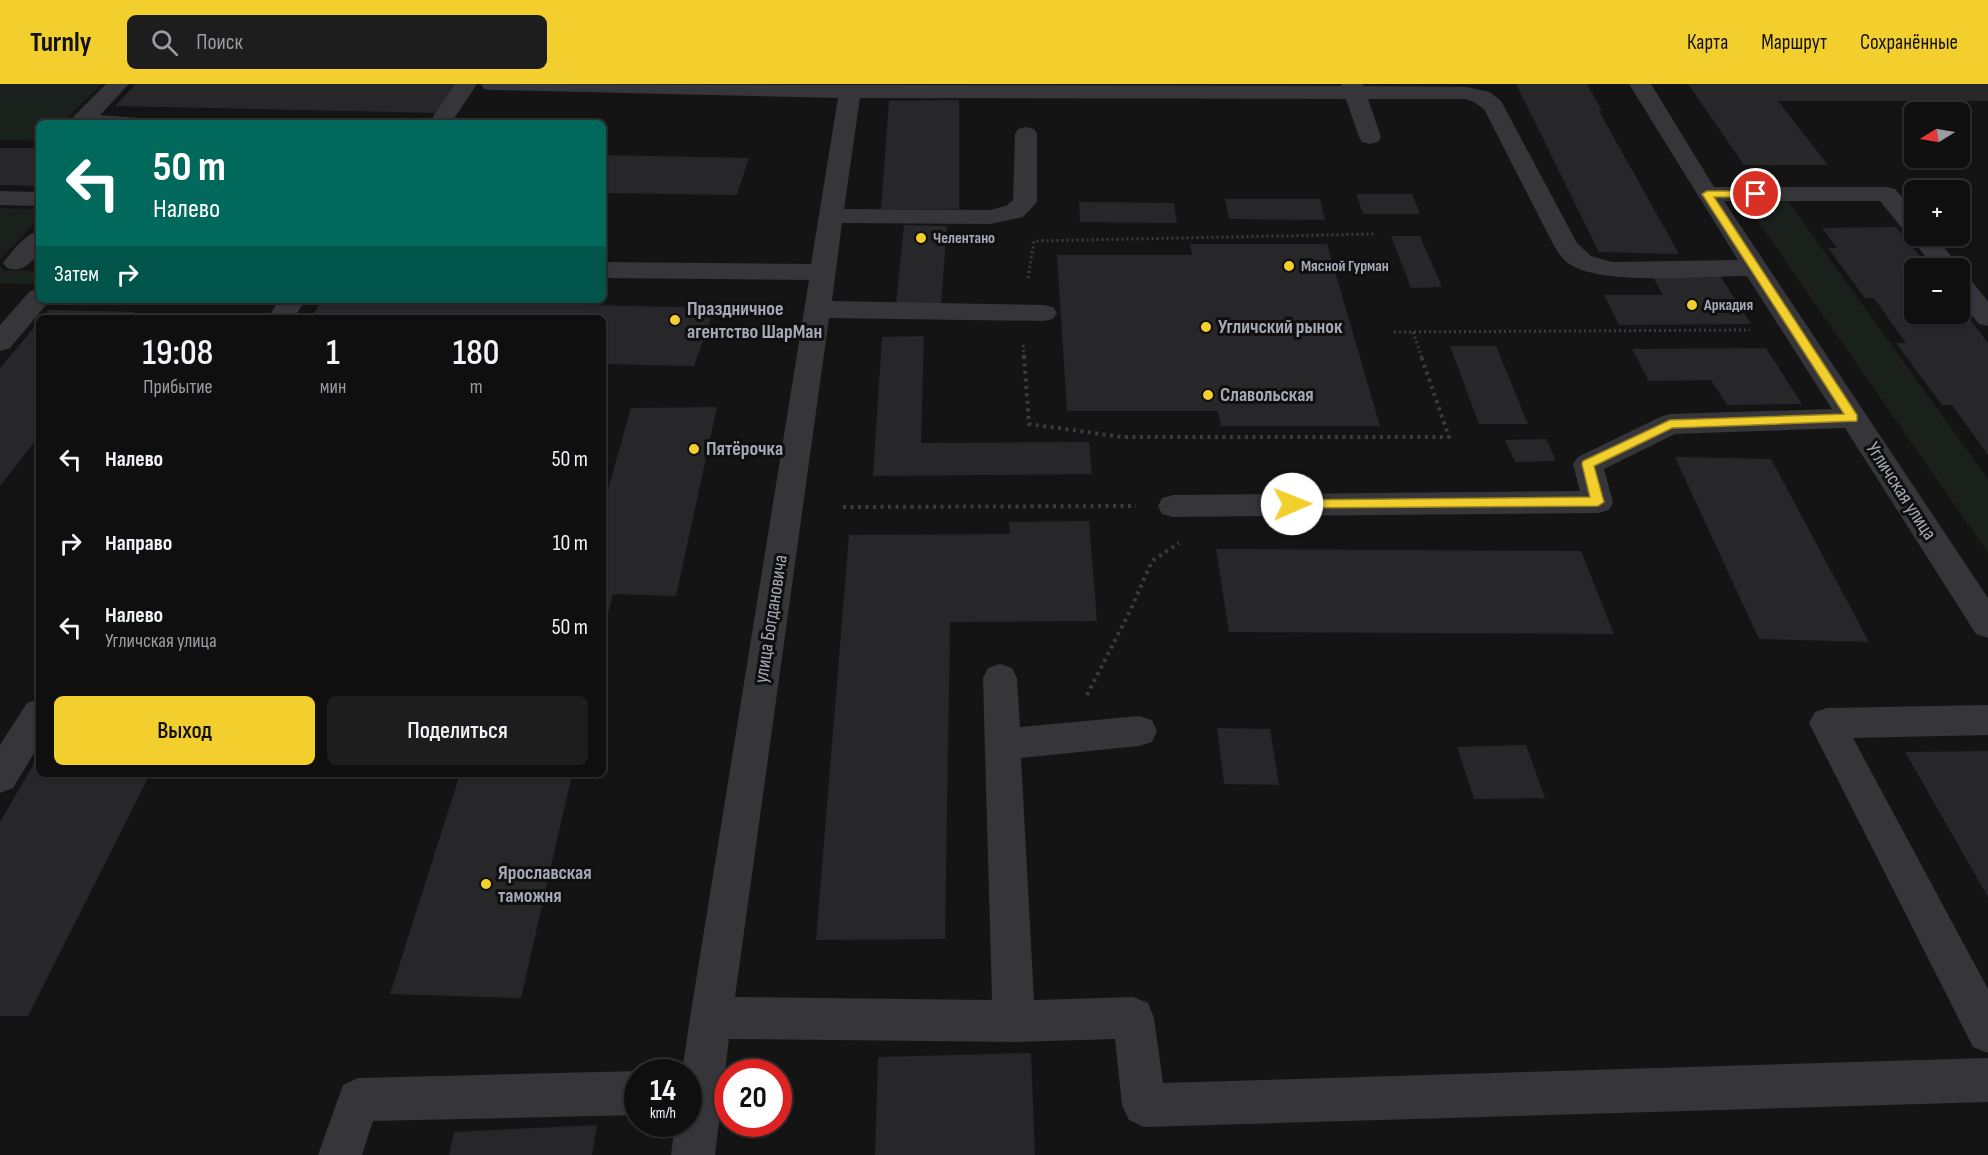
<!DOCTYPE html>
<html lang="ru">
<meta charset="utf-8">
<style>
body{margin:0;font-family:"Sofia Sans Condensed",sans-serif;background:#1d1d1e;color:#f1f3f6;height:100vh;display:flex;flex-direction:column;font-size:22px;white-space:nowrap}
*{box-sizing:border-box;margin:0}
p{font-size:20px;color:#9b9c9f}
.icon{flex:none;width:33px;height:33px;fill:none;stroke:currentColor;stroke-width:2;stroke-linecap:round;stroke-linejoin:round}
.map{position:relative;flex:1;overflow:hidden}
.drawer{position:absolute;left:36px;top:231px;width:570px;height:462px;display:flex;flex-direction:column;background:#0f0f10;border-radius:9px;box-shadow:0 2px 4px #0004,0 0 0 2px #2f2f30}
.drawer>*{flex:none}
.top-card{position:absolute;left:36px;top:36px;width:570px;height:183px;border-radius:9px;box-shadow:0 2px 4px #0004,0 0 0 2px #2f2f30;background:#00695c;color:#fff;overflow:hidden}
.needle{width:39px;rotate:259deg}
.fabs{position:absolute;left:1904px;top:18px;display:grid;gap:12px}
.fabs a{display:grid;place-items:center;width:66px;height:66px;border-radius:9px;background:#0f0f10;box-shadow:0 2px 4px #0004,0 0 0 2px #2f2f30;font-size:30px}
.speed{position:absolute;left:624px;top:975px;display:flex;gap:12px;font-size:30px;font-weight:700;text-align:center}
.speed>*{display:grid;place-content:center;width:78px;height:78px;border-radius:50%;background:#0f0f10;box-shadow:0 2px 4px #0004,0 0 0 2px #2f2f30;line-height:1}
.speed small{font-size:15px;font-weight:400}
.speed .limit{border:9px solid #d22;background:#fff;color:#111}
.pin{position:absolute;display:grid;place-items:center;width:51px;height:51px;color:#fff;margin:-26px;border:3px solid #fff;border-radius:50%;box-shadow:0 2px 6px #0007}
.me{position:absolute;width:66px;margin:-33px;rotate:89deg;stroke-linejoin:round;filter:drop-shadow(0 0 4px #0008)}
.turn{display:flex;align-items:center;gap:21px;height:126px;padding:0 18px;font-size:27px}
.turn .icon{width:78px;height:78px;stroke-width:2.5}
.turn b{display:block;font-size:42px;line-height:51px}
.then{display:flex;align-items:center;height:57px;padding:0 18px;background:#0003;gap:12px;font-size:22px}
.eta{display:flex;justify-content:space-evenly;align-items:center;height:102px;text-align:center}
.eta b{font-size:36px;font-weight:600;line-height:42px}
.action{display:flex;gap:12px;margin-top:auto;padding:12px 18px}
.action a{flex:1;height:69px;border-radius:9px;background:#f3cf2e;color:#111;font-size:24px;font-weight:600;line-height:69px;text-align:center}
.action a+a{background:#1d1d1e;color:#f1f3f6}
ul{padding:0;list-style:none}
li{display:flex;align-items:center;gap:18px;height:84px;padding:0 18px}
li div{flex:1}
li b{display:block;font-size:22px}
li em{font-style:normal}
header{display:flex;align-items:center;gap:36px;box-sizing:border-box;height:84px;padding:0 30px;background:#f3cf2e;color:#111}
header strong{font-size:28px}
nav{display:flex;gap:33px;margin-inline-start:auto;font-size:21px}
.search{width:420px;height:54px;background:#1d1d1e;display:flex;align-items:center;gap:15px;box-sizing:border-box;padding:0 21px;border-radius:9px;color:#9b9c9f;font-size:22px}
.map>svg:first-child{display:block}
.green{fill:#1a201c}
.building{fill:#272729}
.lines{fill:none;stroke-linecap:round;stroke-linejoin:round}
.path-far1{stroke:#3b3b41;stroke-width:3;stroke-dasharray:2 3;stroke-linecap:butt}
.path{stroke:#3b3b41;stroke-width:4;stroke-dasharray:3 4.5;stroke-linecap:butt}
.minor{fill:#35353a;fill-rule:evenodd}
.route{fill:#f3cf2e;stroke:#9e871e;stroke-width:1.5}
.poi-dot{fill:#f3cf2e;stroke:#0f0f10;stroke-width:2}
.labels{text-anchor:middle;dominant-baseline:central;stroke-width:6;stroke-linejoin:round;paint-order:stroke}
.far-poi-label{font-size:16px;font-weight:bold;fill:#a5a8b6;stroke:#0f0f10;text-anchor:start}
.poi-label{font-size:20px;font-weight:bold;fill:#a5a8b6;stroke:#0f0f10;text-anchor:start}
.street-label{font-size:20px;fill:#a5a8b6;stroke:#0f0f10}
</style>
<header>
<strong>Turnly</strong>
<div class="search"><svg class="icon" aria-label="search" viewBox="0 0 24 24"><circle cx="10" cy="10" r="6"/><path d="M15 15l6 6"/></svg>Поиск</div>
<nav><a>Карта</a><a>Маршрут</a><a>Сохранённые</a></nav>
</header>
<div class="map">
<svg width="1988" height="1071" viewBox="0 0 1988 1071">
<rect width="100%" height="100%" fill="#141415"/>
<g class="green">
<path d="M0,0H102L64,37L66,39H39V57L0,56Z"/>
<path d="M1743,116L1788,117L1988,395V469Z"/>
<path d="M0,124L39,125V135L0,175Z"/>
<path d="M0,182L4,186L39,187V193L32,200L0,199Z"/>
</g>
<g class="building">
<path d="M136,0H458L440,29L115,22Z"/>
<path d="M1516,0H1587L1602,27H1599L1679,170L1599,168Z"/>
<path d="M1688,0H1988V17H1778L1828,81H1744Z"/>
<path d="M959,16V125H881L889,17Z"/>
<path d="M0,64H39V102L0,101Z"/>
<path d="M603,71L749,74L737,111L603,109Z"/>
<path d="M1356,110H1412L1420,130H1363Z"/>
<path d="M1225,115H1320L1325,136L1229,135Z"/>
<path d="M1079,118L1174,119L1177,139L1080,138Z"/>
<path d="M904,141L947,142L941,221L896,220Z"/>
<path d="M1896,143L1929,184H1914V230H1959V222L1988,259V371L1952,321H1942L1896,259H1906L1874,214H1865L1828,164H1837L1822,144Z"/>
<path d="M1391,152H1420L1442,203L1411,204Z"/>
<path d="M1190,160H1327L1380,342H1221L1218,327H1067L1057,171H1192Z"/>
<path d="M1651,190H1719L1751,240L1619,241L1604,211H1663Z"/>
<path d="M322,216H375L715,224L694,282L603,280V234H311Z"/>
<path d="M49,226L134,228L130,234H42Z"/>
<path d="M39,238V352L0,402V284Z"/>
<path d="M924,252L921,359L1089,358L1092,390L873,392L882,253Z"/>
<path d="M1450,262H1496L1528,340H1479Z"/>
<path d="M1766,264L1802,320L1727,321L1711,296L1649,297L1632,265Z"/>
<path d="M717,323L676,512L613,510L603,548V423L631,324Z"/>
<path d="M1546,355L1556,377L1515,378L1505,356Z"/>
<path d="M1675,373L1771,375L1869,558L1759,555Z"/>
<path d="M1089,437L1097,537L950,538L945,855L816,856L849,451L1010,450L1009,438Z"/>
<path d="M1216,465L1581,467L1614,550L1229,548Z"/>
<path d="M1217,644L1270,645L1279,701L1224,700Z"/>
<path d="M1526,661L1545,714L1474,715L1457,663Z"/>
<path d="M1988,667V813L1905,668Z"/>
<path d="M39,671V690H150L28,932H0V738Z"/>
<path d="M460,690H572L521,914L390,910Z"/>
<path d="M1031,969L1035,1071H875L878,973Z"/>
<path d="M597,1041L592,1071H449L454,1048Z"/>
</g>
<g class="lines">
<g class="path-far1">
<path d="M1028,194L1034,157L1374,150"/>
<path d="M1394,248L1750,246"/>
<path d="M1413,248L1422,274"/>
<path d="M1023,261L1024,274"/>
</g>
<g class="path">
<path d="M1024,272L1029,340L1122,353H1449L1421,272"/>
<path d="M843,423L1136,422"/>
<path d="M1087,611L1130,527L1152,477L1179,459"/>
</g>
<g class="minor">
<path d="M106,0H129L100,31L138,34L141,39H72L71,37L74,32Z"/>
<path d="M455,0H477L451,39H429Z"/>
<path d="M481,0L1342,2L1341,0H1363V2L1467,3L1490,8L1501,17L1577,159L1591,172L1612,178L1738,176L1629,0H1651L1714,103H1887L1895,105L1914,127V152H1934L1961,184L1959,186V184H1935L1909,152L1910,149L1905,148L1880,117H1724L1988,514V554L1976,550L1845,344L1675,350L1604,385L1613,418L1609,426L1598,429L1173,433L1162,430L1158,422L1162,414L1173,411L1580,407L1573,380L1578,373L1660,333L1670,330L1832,325L1747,192C1704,192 1606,202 1571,181C1562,176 1558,168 1553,160L1484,25L1474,18L1466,15H1368L1381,53L1378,58L1370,60L1362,58L1359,53L1346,15L860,14L844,125L990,126L1006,122L1013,116L1015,50L1018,45L1026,43L1034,45L1037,50V118L1023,133L990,140L842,139L832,217L1044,221L1053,223L1057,229L1053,235L1044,237L829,234L735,913L992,916L983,594L988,584L1000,580L1012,584L1017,594L1020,643L1139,632L1152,636L1157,647L1152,658L1139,662L1021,674L1034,916L1133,913L1148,919L1154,934L1163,999L1988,974V1018L1144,1043L1129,1036L1122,1021L1115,955L1014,958L729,955L715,1071H671L675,1040H688V988H682L690,934L809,196L603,194V178L811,180L838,14L492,6L484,5Z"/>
<path d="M0,107L39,108V122L0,121Z"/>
<path d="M39,147V169C29,180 23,189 7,184L3,179C12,167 25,150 39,147Z"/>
<path d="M1959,191L1968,193L1988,217V242L1979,240L1959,216Z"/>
<path d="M39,205V216H50L10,264L0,267V241L30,207Z"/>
<path d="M279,216H305L294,234H268Z"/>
<path d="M39,615V661L13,704L0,709V661L27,619Z"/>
<path d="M1988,621V651L1853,654L1988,905V969L1973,963L1809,639L1815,628L1827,624Z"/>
<path d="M638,987L641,988H638V1031L373,1037L362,1071H318L343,1001L358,994Z"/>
</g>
</g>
<path class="route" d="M1707,107H1756L1761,110L1756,113H1714L1857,331V337L1672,344L1594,382L1604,418L1598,422L1287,424L1285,420L1287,417L1292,416L1590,413L1582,380L1583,377L1670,336L1844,330L1702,110Z"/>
<g class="poi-dot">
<circle cx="921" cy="154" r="6"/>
<circle cx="1289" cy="182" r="6"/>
<circle cx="1692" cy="221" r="6"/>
<circle cx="675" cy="236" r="6"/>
<circle cx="1206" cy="243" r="6"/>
<circle cx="1208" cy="311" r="6"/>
<circle cx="694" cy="365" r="6"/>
<circle cx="486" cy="800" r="6"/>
</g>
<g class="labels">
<g class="far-poi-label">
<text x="933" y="154">Челентано</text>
<text x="1301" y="182">Мясной Гурман</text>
<text x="1704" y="221">Аркадия</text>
</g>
<g class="poi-label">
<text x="687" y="225">Праздничное<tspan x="687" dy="23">агентство ШарМан</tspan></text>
<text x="1218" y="243">Угличский рынок</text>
<text x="1220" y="311">Славольская</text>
<text x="706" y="365">Пятёрочка</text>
<text x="498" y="789">Ярославская<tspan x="498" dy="23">таможня</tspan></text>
</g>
<g class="street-label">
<text transform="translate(1901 407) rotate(57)">Угличская улица</text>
<text transform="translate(771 535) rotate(-81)">улица Богдановича</text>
</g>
</g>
</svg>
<div class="fabs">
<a><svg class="needle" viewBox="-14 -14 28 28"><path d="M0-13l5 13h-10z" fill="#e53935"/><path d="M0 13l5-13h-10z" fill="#9b9c9f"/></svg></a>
<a>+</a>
<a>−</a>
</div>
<div class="speed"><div>14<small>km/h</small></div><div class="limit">20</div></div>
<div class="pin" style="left:1756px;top:110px;background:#d93025"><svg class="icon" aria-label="arrive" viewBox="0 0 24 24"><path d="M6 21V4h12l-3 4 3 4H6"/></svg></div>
<svg class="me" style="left:1292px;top:420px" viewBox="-20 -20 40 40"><circle r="19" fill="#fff"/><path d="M0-13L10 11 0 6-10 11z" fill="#f3cf2e"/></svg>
<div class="top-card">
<div class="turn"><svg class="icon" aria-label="left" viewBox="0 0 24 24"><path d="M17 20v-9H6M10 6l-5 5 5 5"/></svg><div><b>50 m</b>Налево</div></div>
<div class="then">Затем<svg class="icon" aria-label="right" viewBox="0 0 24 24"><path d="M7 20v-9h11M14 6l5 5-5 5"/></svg></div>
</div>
<section class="drawer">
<div class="eta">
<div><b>19:08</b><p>Прибытие</p></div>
<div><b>1</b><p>мин</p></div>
<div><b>180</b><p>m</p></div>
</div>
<ul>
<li><svg class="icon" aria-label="left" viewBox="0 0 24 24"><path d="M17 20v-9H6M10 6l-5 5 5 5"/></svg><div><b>Налево</b></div><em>50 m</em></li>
<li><svg class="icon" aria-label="right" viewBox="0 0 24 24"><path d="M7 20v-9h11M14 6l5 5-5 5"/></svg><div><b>Направо</b></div><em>10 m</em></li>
<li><svg class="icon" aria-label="left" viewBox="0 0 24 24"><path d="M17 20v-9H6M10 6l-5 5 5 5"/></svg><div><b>Налево</b><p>Угличская улица</p></div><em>50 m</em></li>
</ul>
<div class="action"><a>Выход</a><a>Поделиться</a></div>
</section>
</div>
